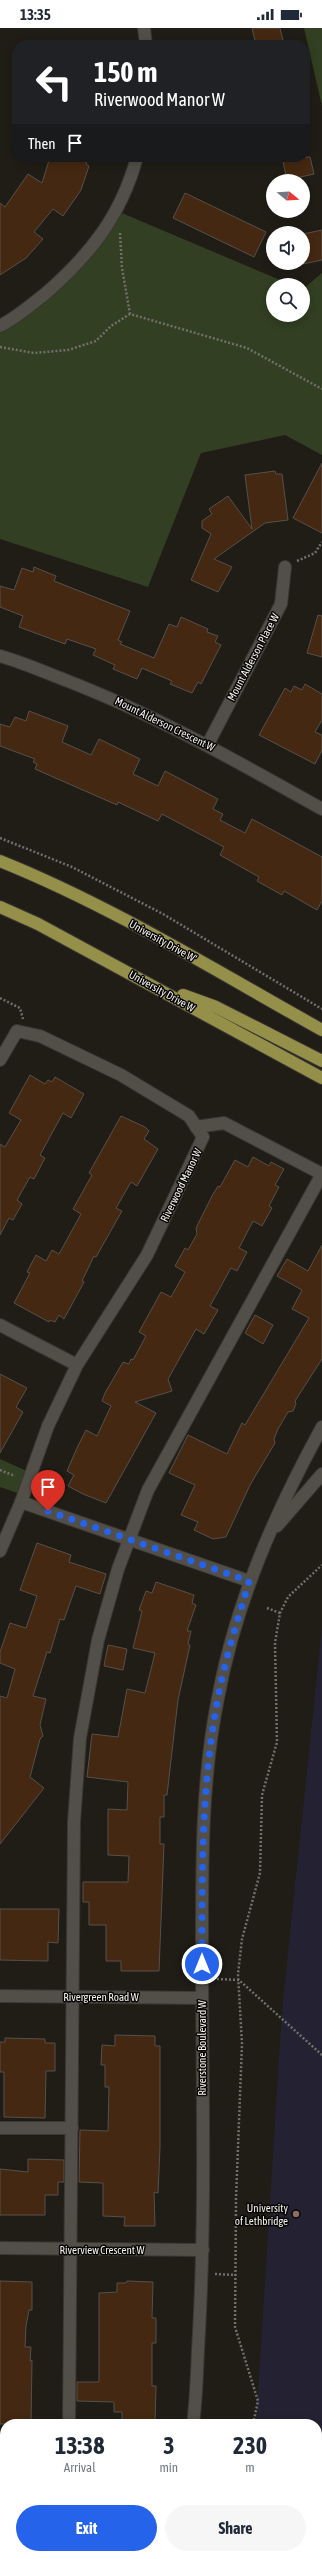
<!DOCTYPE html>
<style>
body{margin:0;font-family:"Asap Condensed",sans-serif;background:#f6f6f7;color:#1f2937;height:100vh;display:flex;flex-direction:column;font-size:15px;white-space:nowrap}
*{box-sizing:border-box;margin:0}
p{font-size:13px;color:#747a83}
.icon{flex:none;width:22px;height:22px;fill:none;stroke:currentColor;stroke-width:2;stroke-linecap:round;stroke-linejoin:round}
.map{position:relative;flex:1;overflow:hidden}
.details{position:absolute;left:0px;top:2391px;width:322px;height:140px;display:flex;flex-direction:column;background:#fff;border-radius:16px 16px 0 0;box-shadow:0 2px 10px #0003}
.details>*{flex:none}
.top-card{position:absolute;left:12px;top:12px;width:298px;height:122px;border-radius:16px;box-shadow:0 2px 10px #0003;background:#202124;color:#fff;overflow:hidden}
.needle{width:26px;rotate:108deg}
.buttons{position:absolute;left:266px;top:146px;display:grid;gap:8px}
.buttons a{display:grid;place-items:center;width:44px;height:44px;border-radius:50%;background:#fff;box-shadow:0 2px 10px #0003;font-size:20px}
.pin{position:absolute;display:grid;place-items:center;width:34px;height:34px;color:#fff;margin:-41px -17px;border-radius:50% 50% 50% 0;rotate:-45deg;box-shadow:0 0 4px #0007}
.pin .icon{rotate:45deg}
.me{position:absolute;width:44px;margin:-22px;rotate:0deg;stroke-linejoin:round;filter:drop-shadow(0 0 3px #0008)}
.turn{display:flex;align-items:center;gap:14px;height:84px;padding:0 16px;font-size:18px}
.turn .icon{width:52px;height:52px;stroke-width:2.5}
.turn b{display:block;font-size:28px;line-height:34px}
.then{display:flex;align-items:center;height:38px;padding:0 16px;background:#0003;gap:8px;font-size:15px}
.eta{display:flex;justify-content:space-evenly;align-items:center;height:68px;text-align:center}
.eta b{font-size:24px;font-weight:700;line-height:28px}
.cta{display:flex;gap:8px;margin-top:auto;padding:8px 16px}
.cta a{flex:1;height:46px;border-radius:24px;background:#2563eb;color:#fff;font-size:16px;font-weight:700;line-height:46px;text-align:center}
.cta a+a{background:#f6f6f7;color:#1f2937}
.status{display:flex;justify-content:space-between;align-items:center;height:28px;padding:0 20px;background:#fff;direction:ltr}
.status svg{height:11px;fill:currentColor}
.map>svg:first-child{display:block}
.education{fill:#242232}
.green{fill:#323f22}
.building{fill:#442811;stroke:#56504b}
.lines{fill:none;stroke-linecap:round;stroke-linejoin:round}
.minor-casing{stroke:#393633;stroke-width:14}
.major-casing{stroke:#393633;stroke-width:14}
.path{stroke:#726f6a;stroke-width:2.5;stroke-dasharray:2 2;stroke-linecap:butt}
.minor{stroke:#524f48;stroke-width:12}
.major{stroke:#959049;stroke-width:12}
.route{stroke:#2563eb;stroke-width:7;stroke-dasharray:0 12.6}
.education-dot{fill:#8d6e63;stroke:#080705;stroke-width:1.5}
.labels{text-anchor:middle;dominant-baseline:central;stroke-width:3;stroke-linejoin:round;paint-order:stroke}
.street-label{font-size:11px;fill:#f4f2ee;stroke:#080705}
.poi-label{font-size:11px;fill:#f4f2ee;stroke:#080705;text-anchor:end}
</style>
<div class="status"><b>13:35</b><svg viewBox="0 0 49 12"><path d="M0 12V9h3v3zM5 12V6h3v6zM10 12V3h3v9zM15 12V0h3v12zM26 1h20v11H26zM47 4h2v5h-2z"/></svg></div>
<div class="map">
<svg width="322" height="2531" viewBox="0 0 322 2531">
<rect width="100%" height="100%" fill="#201d17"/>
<path class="education" d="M322,1599V2531H219L220,2526H317V2396H256L282,1983Z"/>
<g class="green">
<path d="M304,0H322V78Z"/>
<path d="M117,183L292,257H273V287H303V261L322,245V427L285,407L201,425L148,559L0,511V298L37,272Z"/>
<path d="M0,1431L31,1445L23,1467L0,1459Z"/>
</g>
<g class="building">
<path d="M252,0H280L284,17H256Z"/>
<path d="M50,129H88L86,136L89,138L81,162L63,188L53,181L34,204L43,211L26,230L0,247V175L5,179L28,146L42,155Z"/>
<path d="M282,129H310L314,146L287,152Z"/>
<path d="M185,165L266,204L254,229L173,190Z"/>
<path d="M322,202V232L303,236V206Z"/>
<path d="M322,435V505L293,490Z"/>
<path d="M275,443L276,446H282L288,492L265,495L214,531L232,539L218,564L191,552L211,506L202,500V493L212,486L209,481L228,468L252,501L245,447Z"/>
<path d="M34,539L56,548L54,553L130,583L118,612L122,614L120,616L154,630L169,596L177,599L181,589L208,601L207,604L218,608L215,614L221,617L201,656L198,654L192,665L170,656L172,653L142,640L137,651L113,641L115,637L93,627L96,621L67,611L65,616L19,599L23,588L0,579V558L14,562L22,540L33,544Z"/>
<path d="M318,587L322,588V629L307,625Z"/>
<path d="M305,656L322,666V692L315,704L322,707V722L315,736L259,707L285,660L291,664L294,658L302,662Z"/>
<path d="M29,683L68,698L62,714L91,727L99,711L140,731L133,746L158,758L165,743L218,771L213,781L223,786L220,792L245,805L252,791L322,829V873L317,882L284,863L282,867L257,853L259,849L220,827L224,819L162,786L158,793L118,774L117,777L35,741L37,736L33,734L35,731L0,718V696L10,699L15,689L26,693Z"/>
<path d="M30,1047L45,1056L48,1052L52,1054L55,1049L84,1066L71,1090L63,1085L40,1127L45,1130L34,1151L30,1149L17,1172L22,1176L13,1192L9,1190L0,1207V1116L5,1119L21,1092L9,1085Z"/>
<path d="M121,1088L145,1099L149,1103L144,1111L158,1121L137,1158L131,1154L116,1180L122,1183L96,1229L94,1228L82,1253L84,1254L64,1291L59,1287L55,1294L50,1292L49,1294L14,1275L30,1245L27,1244L36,1227L46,1233L52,1222L59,1226L81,1186L73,1181L92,1147L89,1145Z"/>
<path d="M253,1129L269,1138L271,1134L284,1141L275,1157L279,1159L269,1178L272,1180L262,1198L253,1193L239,1220L247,1224L237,1243L231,1240L210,1278L218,1282L204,1306L196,1301L168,1351L172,1363L135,1374L156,1385L106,1475L83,1466L68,1458L74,1447L67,1443L77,1420L86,1402L97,1408L111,1378L102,1373L105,1365L123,1334L129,1336L131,1331L133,1332L146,1308L139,1304L161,1264L171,1269L185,1244L175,1238L185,1220L188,1222L197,1206L196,1200L212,1168L218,1158L220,1159L235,1132L248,1139Z"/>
<path d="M322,1217V1331L295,1373L296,1376L293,1383L288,1384L278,1401L274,1411L275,1415L250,1457L226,1509L213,1511L194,1502L198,1494L181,1487L195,1457L169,1445L188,1407L227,1426L242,1395L245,1397L309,1290L292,1281L302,1262L277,1248L287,1231L308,1243Z"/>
<path d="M255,1287L273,1297L263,1316L245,1305Z"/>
<path d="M0,1346L27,1360L16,1379L23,1384L0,1425Z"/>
<path d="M37,1515L71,1527L69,1534L106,1546L100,1566L76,1558L64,1592L60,1591L50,1625L47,1624L33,1668L46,1671L40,1697L43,1708L40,1711L30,1749L44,1760L0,1816V1668L7,1670L15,1641L0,1635V1624L10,1595L26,1600L37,1568L20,1562Z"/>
<path d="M156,1554L194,1567L192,1575L196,1577L187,1603H191L188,1616L190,1617L178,1672L167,1767H164V1789H160V1816H164L159,1943H121V1933H106V1897H89V1874H83V1854H128L129,1828L108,1827V1781L127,1782L128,1754L87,1749L92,1706L118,1709L127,1661L145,1665L155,1625L133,1620L142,1583L139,1582L146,1563L152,1565Z"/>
<path d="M108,1617L127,1621L123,1642L104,1638Z"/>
<path d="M0,1881H59L58,1915L48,1914V1933L0,1932Z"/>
<path d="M115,2007L155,2008V2018H160V2119L158,2165L154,2164L155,2198H124L125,2189L103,2188V2155L79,2154L80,2102L108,2103L109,2059H105V2037H101L102,2017L115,2018Z"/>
<path d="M5,2010L45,2011V2015H55V2043H46L45,2090L4,2089V2044H0V2014H5Z"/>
<path d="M28,2131L64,2132V2154H58V2167H45V2187H0V2141L28,2144Z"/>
<path d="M0,2253L32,2254V2282H29L26,2298L25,2319H31L30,2333L32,2332L31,2396H0Z"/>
<path d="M127,2253L153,2254L152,2290H156V2315H152V2358H156L155,2396H122V2384H114V2374L77,2373V2354H99V2265L117,2264V2255H126Z"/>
</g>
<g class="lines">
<defs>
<g id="minor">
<path d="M144,0L146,17"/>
<path d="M0,298C16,290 31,277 45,266C90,227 121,188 137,129"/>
<path d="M0,628C22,634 44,644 65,652C156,687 238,734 322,781"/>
<path d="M208,716L281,576L285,539"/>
<path d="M0,1032L17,1003L40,1008L121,1047L189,1088L203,1109L147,1227L77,1337L48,1398L21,1474L0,1523"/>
<path d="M196,1099L224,1095L322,1146"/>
<path d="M0,1297L77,1337"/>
<path d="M21,1474L249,1553"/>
<path d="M277,1498L322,1446"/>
<path d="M0,1968L202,1970"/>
<path d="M0,2100H72"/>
<path d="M0,2220L203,2222"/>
<path d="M69,2396L74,1794L80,1710L98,1612L118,1541L148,1462L322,1146"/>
<path d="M193,2396C197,2366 197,2335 199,2304C206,2178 202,2051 202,1925C202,1840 201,1754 218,1670C236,1573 275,1485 322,1399"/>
<path d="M51,2531L52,2526"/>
<path d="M174,2531V2526"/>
</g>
<g id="major">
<path d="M0,833C112,878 216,943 322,1002"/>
<path d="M0,879L38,896L322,1050"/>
<path d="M183,967L216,979L322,1033"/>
</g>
</defs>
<use href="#minor" class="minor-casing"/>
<use href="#major" class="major-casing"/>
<g class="path">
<path d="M120,205L122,240L130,286L247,320L322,361"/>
<path d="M0,319L34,325L68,322L96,313L111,298L130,286"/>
<path d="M297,533L315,525L322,514"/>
<path d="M0,810L72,839L163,886L322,981"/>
<path d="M0,970L20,980L23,991"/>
<path d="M0,1442L15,1448"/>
<path d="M267,1580L280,1585"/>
<path d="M217,1951L239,1952L322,2027"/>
<path d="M215,2246L236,2247"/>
<path d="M253,2396L258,2373L235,2299L236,2171L242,2016L238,1946L242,1911L260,1845L262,1767L277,1714L275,1615L280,1585L288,1569L322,1537"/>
<path d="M260,2531L262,2526"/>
</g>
<use href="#minor" class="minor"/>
<use href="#major" class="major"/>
</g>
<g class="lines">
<path class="route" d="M48,1483L249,1553C238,1592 225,1630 218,1670C201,1757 202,1847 202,1936"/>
</g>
<circle class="education-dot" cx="296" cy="2186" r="4"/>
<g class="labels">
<g class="street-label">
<text transform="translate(253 629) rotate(-62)">Mount Alderson Place W</text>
<text transform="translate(165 696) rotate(26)">Mount Alderson Crescent W</text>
<text transform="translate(163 913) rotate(29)">University Drive W'</text>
<text transform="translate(162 963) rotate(29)">University Drive W</text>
<text transform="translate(181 1157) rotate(-64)">Riverwood Manor W</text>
<text x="101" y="1969">Rivergreen Road W</text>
<text transform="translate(202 2020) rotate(-90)">Riverstone Boulevard W</text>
<text x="102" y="2222">Riverview Crescent W</text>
</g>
<g class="poi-label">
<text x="288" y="2180">University<tspan x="288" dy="13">of Lethbridge</tspan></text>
</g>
</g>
</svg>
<div class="buttons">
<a><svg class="needle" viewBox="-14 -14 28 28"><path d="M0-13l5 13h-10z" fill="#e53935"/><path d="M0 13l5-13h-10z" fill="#747a83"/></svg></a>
<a><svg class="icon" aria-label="sound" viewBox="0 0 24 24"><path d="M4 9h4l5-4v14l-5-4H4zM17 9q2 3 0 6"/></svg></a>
<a><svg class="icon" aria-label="search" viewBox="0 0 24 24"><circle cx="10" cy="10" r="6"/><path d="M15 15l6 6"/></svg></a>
</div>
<div class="pin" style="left:48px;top:1483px;background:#d93025"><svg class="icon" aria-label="arrive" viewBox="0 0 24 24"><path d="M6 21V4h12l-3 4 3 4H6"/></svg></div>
<svg class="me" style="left:202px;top:1936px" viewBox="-20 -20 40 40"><circle r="17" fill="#2563eb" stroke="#fff" stroke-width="3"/><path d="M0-11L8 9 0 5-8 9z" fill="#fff"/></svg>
<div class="top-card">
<div class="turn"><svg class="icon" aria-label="left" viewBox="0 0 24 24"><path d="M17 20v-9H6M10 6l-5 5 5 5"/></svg><div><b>150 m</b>Riverwood Manor W</div></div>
<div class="then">Then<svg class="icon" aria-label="arrive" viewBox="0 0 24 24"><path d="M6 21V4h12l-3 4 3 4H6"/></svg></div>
</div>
<section class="details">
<div class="eta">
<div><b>13:38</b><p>Arrival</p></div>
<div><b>3</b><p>min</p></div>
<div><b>230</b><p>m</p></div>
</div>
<div class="cta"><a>Exit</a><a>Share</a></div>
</section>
</div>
